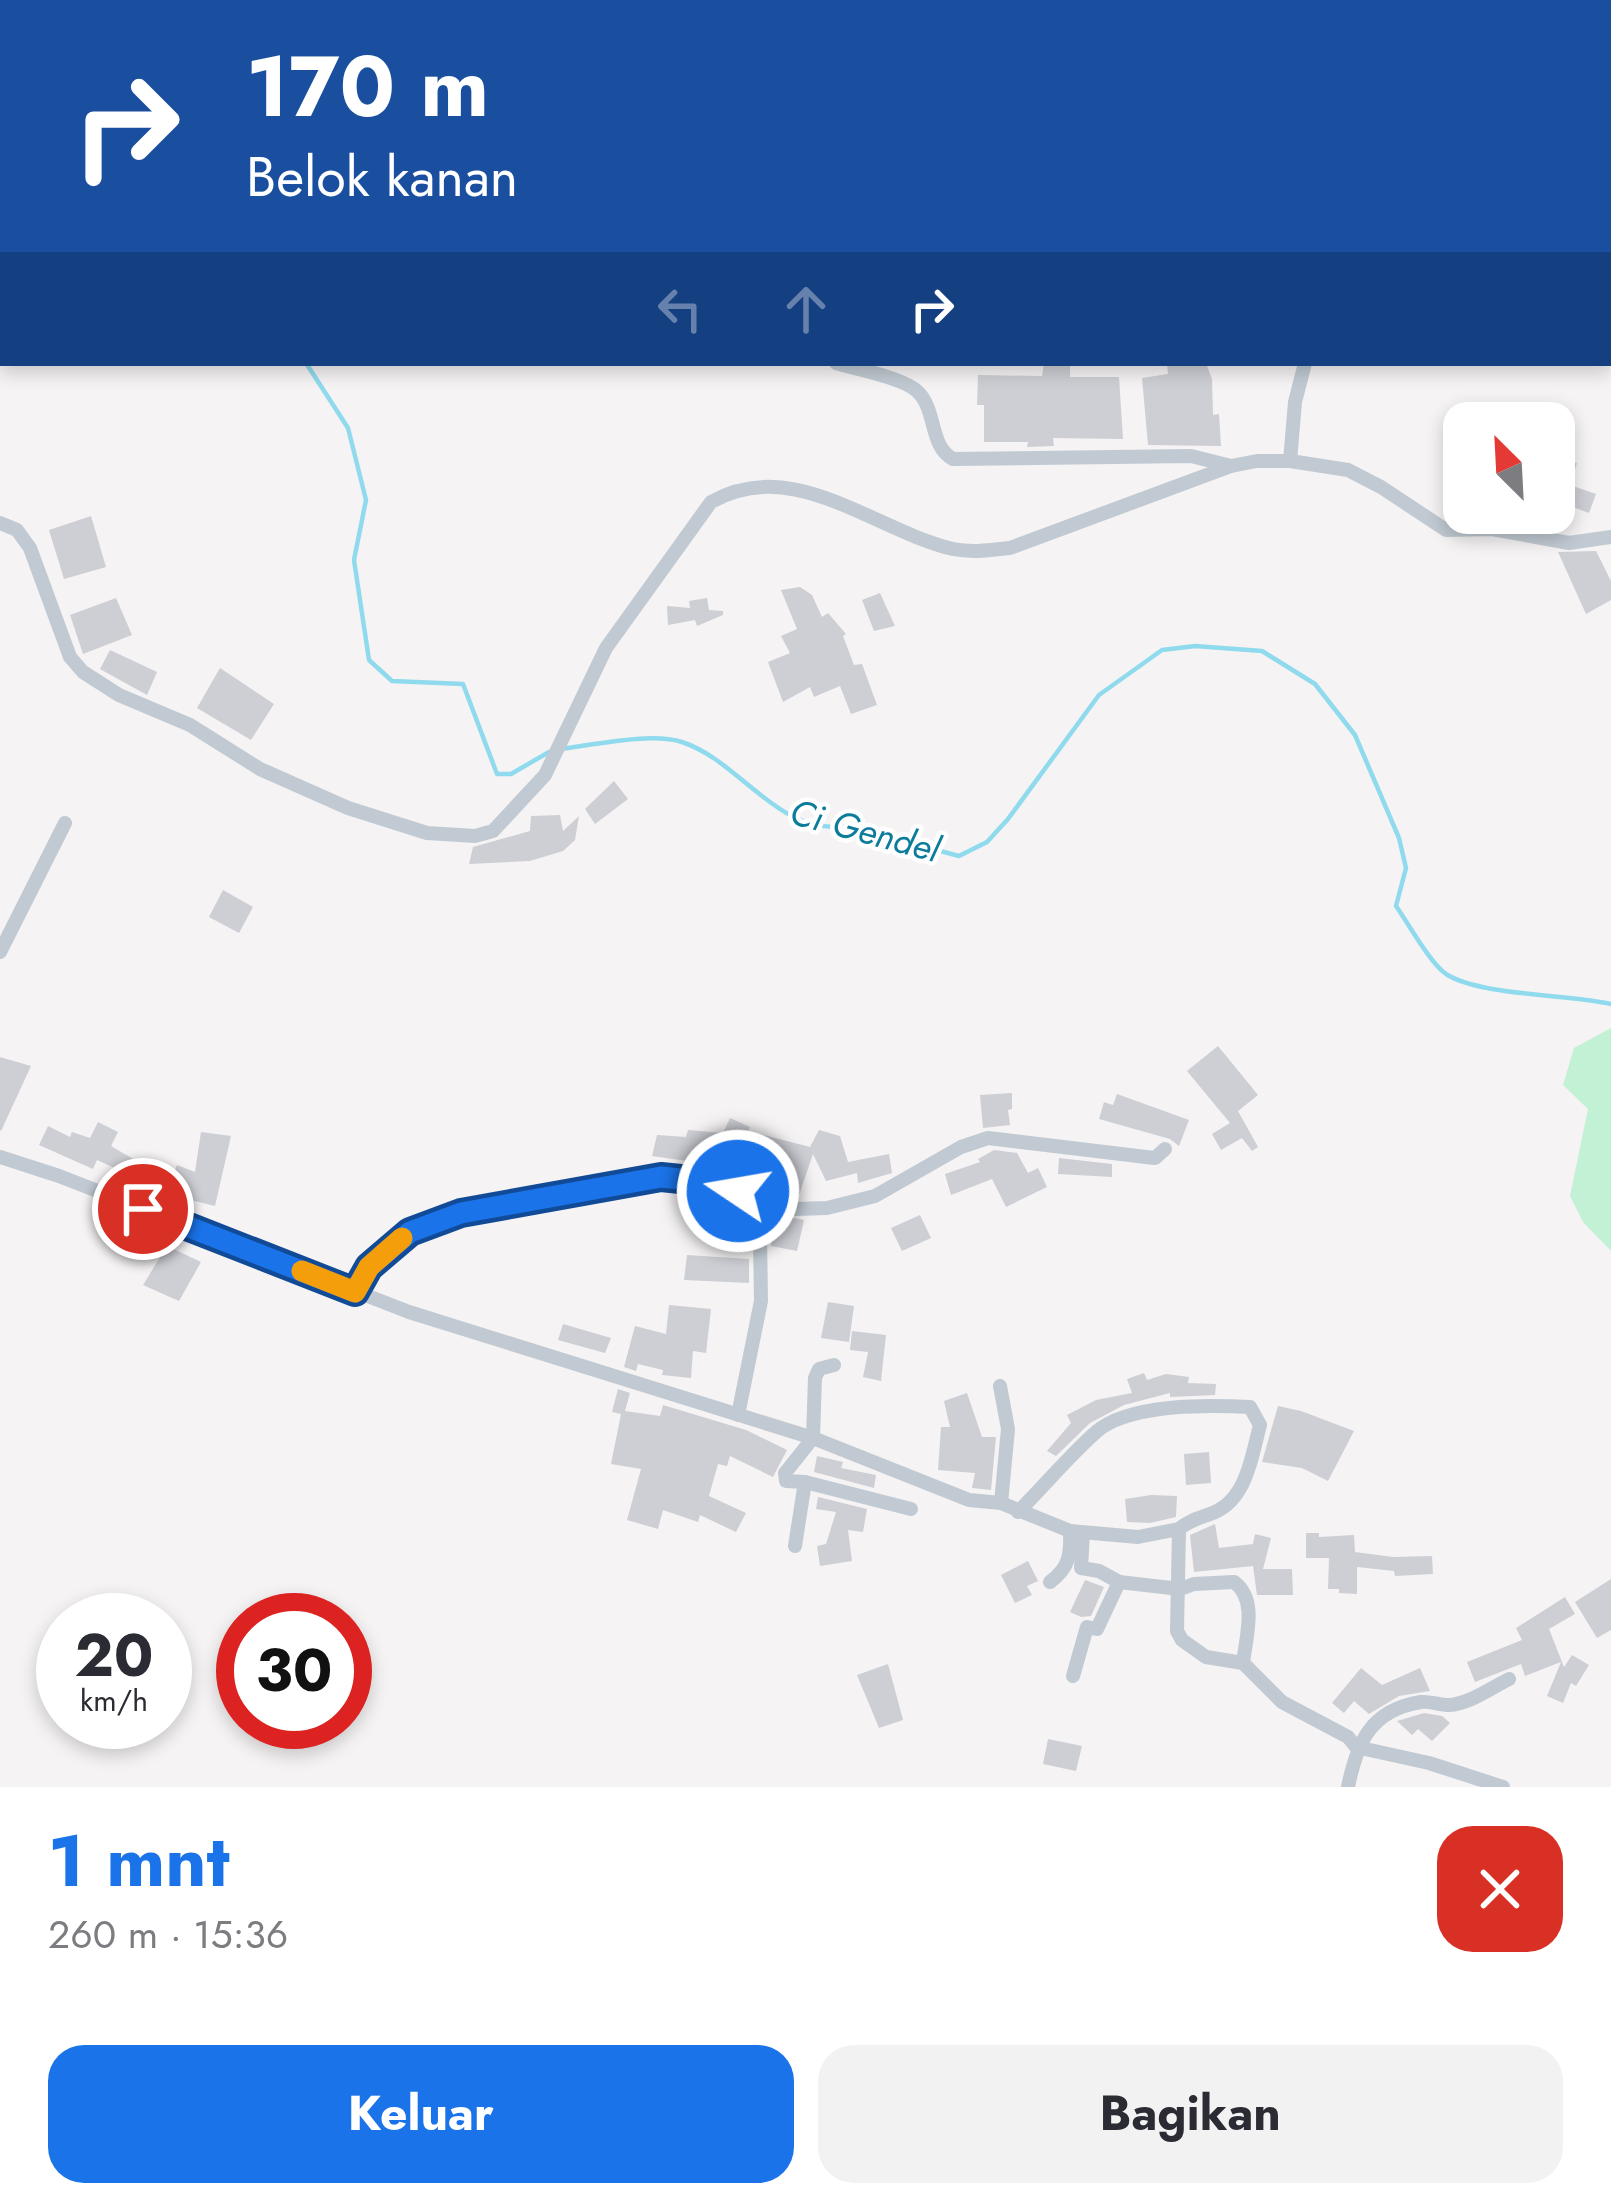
<!DOCTYPE html>
<html lang="id">
<meta charset="utf-8">
<style>
body{margin:0;font-family:Jost,sans-serif;background:#f2f2f3;color:#2b2b33;height:100vh;display:flex;flex-direction:column;font-size:45px;white-space:nowrap}
*{box-sizing:border-box;margin:0}
p{font-size:39px;color:#7c7c81}
.icon{flex:none;width:66px;height:66px;fill:none;stroke:currentColor;stroke-width:2;stroke-linecap:round;stroke-linejoin:round}
.map{position:relative;height:1787px;overflow:hidden}
.drawer{display:flex;flex-direction:column;background:#fff;flex:1}
.drawer>*{flex:none}
.banner{position:absolute;left:0px;top:0px;width:1611px;height:366px;box-shadow:0 6px 18px #0003;background:#1a4fa0;color:#fff;overflow:hidden}
.needle{width:78px;rotate:336deg}
.tools{position:absolute;left:1443px;top:402px;display:grid;gap:24px}
.tools a{display:grid;place-items:center;width:132px;height:132px;border-radius:24px;background:#fff;box-shadow:0 6px 18px #0003;font-size:60px}
.speed{position:absolute;left:36px;top:1593px;display:flex;gap:24px;font-size:60px;font-weight:700;text-align:center}
.speed>*{display:grid;place-content:center;width:156px;height:156px;border-radius:50%;background:#fff;box-shadow:0 6px 18px #0003;line-height:1}
.speed small{font-size:30px;font-weight:400}
.speed .limit{border:18px solid #d22;background:#fff;color:#111}
.pin{position:absolute;display:grid;place-items:center;width:102px;height:102px;color:#fff;margin:-51px;border:6px solid #fff;border-radius:50%;box-shadow:0 3px 12px #0007}
.me{position:absolute;width:132px;margin:-66px;rotate:282deg;stroke-linejoin:round;filter:drop-shadow(0 0 9px #0008)}
.turn{display:flex;align-items:center;gap:42px;height:252px;padding:0 48px;font-size:54px}
.turn .icon{width:156px;height:156px;stroke-width:2.5}
.turn b{display:block;font-size:84px;line-height:102px}
.lanes{display:flex;align-items:center;height:114px;padding:0 48px;background:#0003;justify-content:center;gap:60px;direction:ltr}
.lanes .off{opacity:.35}
.round{display:grid;place-items:center;flex:none;width:126px;height:126px;border-radius:36px;background:#f2f2f3}
.headline{display:flex;align-items:center;justify-content:space-between;height:204px;padding:0 48px}
h1{font-size:72px;font-weight:700;line-height:90px;color:#1a73e8}
.button{display:flex;gap:24px;margin-top:auto;padding:24px 48px}
.button a{flex:1;height:138px;border-radius:36px;background:#1a73e8;color:#fff;font-size:48px;font-weight:700;line-height:138px;text-align:center}
.button a+a{background:#f2f2f3;color:#2b2b33}
.map>svg:first-child{display:block}
.green{fill:#c3f1d5}
.lines{fill:none;stroke-linecap:round;stroke-linejoin:round}
.stream{stroke:#90daee;stroke-width:4.5}
.building{fill:#cdcfd5}
.minor{stroke:#c1cad2;stroke-width:14}
.route-casing{stroke:#114b97;stroke-width:30}
.route{stroke:#1a73e8;stroke-width:21}
.slow{stroke:#f59e0b;stroke-width:21}
.labels{text-anchor:middle;dominant-baseline:central;stroke-width:9;stroke-linejoin:round;paint-order:stroke}
.water-label{font-size:36px;font-style:italic;fill:#0c7c9b;stroke:#fff}
</style>
<div class="map">
<svg width="1611" height="1787" viewBox="0 0 1611 1787">
<rect width="100%" height="100%" fill="#f5f3f3"/>
<path class="green" d="M1611,1028V1251L1583,1222L1570,1196L1588,1109L1563,1085L1574,1048Z"/>
<g class="lines">
<g class="stream">
<path d="M0,154L3,161"/>
<path d="M306,363L348,428L366,500L354,560L369,660L392,681L463,684L497,774H511L549,752"/>
<path d="M560,749C593,745 652,732 682,742C742,762 777,836 847,826L959,856L987,842L1008,819L1099,695L1162,650L1195,646L1262,651L1315,684L1355,735L1399,838L1406,868L1396,906C1408,923 1430,963 1446,974C1480,996 1569,994 1611,1004"/>
</g>
</g>
<g class="building">
<path d="M1044,363H1070V377H1119L1123,439L1053,438L1054,446L1027,447L1028,442H984V405H977L978,375L1042,376Z"/>
<path d="M1167,363H1206L1212,379L1213,415L1219,414L1221,446L1148,445L1142,378L1168,374Z"/>
<path d="M1554,457L1577,463L1570,485L1596,494L1589,513L1554,500Z"/>
<path d="M91,516L106,567L64,579L49,530Z"/>
<path d="M1596,551L1611,581V600L1586,614L1558,552Z"/>
<path d="M800,587L812,595L822,617L828,613L846,634L843,636L854,665L862,664L877,705L851,714L840,686L814,697L810,687L783,702L768,662L790,653L781,636L797,629L781,590Z"/>
<path d="M880,593L895,626L874,631L862,600Z"/>
<path d="M116,598L132,635L83,654L70,615Z"/>
<path d="M707,598L709,610L723,611V615L697,626L695,620L668,625L667,606L690,608L689,601Z"/>
<path d="M110,650L157,672L147,695L100,669Z"/>
<path d="M220,668L274,704L251,740L197,708Z"/>
<path d="M614,781L628,799L595,824L585,809Z"/>
<path d="M560,815L563,831L579,816L575,840L563,851L530,861L469,864L473,847L530,831L531,816Z"/>
<path d="M223,890L253,907L239,933L209,917Z"/>
<path d="M1218,1046L1258,1095L1238,1111L1258,1147L1252,1151L1242,1138L1221,1150L1212,1134L1230,1123L1187,1071Z"/>
<path d="M0,1057L31,1066L1,1131L0,1130Z"/>
<path d="M1012,1093V1109L1008,1110L1010,1125L983,1128L980,1095Z"/>
<path d="M1117,1094L1189,1120L1179,1146L1170,1139L1099,1119L1104,1102L1113,1105Z"/>
<path d="M730,1118L750,1127L748,1131L810,1147L819,1130L840,1136L848,1162L889,1154L892,1173L858,1183L857,1173L826,1181L813,1154L798,1198L718,1173L722,1166L652,1156L657,1135L686,1137L688,1130L723,1133Z"/>
<path d="M98,1122L118,1132L111,1146L145,1166L147,1162L174,1172L177,1165L195,1172L201,1132L231,1136L215,1206L191,1200L192,1193L163,1180L160,1189L97,1160L93,1169L39,1145L48,1126L70,1137L72,1132L90,1138Z"/>
<path d="M994,1150L1017,1153L1028,1173L1038,1168L1047,1187L1006,1207L992,1179L951,1195L945,1174L980,1162L978,1159Z"/>
<path d="M1059,1158L1112,1164V1177L1058,1174Z"/>
<path d="M775,1214L804,1220L797,1251L771,1246Z"/>
<path d="M920,1215L931,1238L902,1251L891,1228Z"/>
<path d="M167,1246L201,1262L179,1301L143,1285Z"/>
<path d="M687,1255L749,1259V1283L684,1280Z"/>
<path d="M828,1302L854,1306L849,1342L821,1338Z"/>
<path d="M669,1305L711,1309L706,1353L693,1351L691,1378L662,1375L663,1370L638,1364L636,1371L624,1367L635,1326L666,1334Z"/>
<path d="M563,1324L611,1338L605,1353L558,1340Z"/>
<path d="M852,1331L886,1335L881,1381L863,1377L868,1352L850,1350Z"/>
<path d="M1144,1373L1147,1380L1166,1374L1189,1377L1188,1383L1216,1384L1215,1395L1170,1397V1393L1124,1405L1090,1423L1056,1456L1047,1451L1071,1423L1067,1415L1096,1400L1132,1393L1127,1379Z"/>
<path d="M618,1389L630,1393L625,1411L660,1416L663,1405L746,1430L787,1450L773,1477L730,1456L727,1466L718,1464L709,1496L746,1513L736,1532L700,1515L698,1522L663,1510L658,1529L627,1520L641,1469L611,1464L621,1414L612,1412Z"/>
<path d="M967,1393L982,1437H996L991,1490L972,1488L975,1473L938,1470L941,1427H950L944,1401Z"/>
<path d="M1278,1406L1301,1411L1354,1431L1328,1481L1302,1468L1262,1462Z"/>
<path d="M1209,1452L1211,1483L1186,1485L1184,1454Z"/>
<path d="M817,1456L843,1462L841,1468L876,1475L874,1488L814,1472Z"/>
<path d="M1151,1495L1177,1496L1176,1517L1150,1523L1127,1522L1125,1499Z"/>
<path d="M818,1497L867,1509L863,1532L848,1530L852,1561L820,1566L817,1546L826,1544L836,1512L816,1509Z"/>
<path d="M1215,1524L1219,1548L1253,1544L1255,1534L1271,1538L1263,1569H1292L1293,1595H1257L1253,1566L1194,1572L1190,1535Z"/>
<path d="M1306,1533H1319V1537L1354,1535L1355,1552L1393,1557L1432,1556L1433,1574L1395,1576L1394,1571L1357,1567V1594L1339,1593V1589H1328L1329,1558H1306Z"/>
<path d="M1028,1561L1038,1581L1027,1586L1032,1595L1015,1603L1001,1575Z"/>
<path d="M1611,1579V1630L1597,1638L1575,1602Z"/>
<path d="M1085,1580L1104,1587L1091,1616L1081,1617L1070,1612Z"/>
<path d="M1565,1597L1575,1614L1549,1629L1564,1667L1572,1655L1589,1665L1576,1686L1571,1683L1563,1703L1547,1696L1561,1662L1525,1676L1521,1664L1475,1682L1467,1662L1522,1640L1516,1628Z"/>
<path d="M888,1664L903,1720L879,1728L857,1675Z"/>
<path d="M1361,1668L1382,1685L1420,1668L1430,1691L1399,1696L1369,1714L1354,1701L1344,1713L1332,1703Z"/>
<path d="M1424,1713L1442,1716L1450,1723L1432,1741L1418,1729L1412,1735L1397,1721Z"/>
<path d="M1048,1739L1082,1746L1076,1771L1043,1764Z"/>
</g>
<g class="lines">
<g class="minor">
<path d="M836,363C856,369 904,378 918,392C937,411 929,446 953,459L1191,456L1231,466"/>
<path d="M1290,461L1295,402L1305,363"/>
<path d="M0,523L17,530L30,548L70,657L83,672L119,695L190,725L260,769L348,808L427,833L475,836L493,831L545,775L606,648L711,502C794,455 873,530 953,549C972,553 991,550 1010,548L1231,466L1257,461H1290L1348,470L1381,487L1446,530L1492,529L1569,543L1611,537"/>
<path d="M0,952L65,823"/>
<path d="M0,1157L59,1176L409,1312L813,1438L969,1500L1001,1503L1070,1531L1138,1537L1179,1529L1177,1631L1182,1640L1206,1657L1243,1663L1282,1702L1348,1737L1356,1747L1429,1763L1503,1787"/>
<path d="M355,1292L369,1267L410,1232L461,1213L661,1177L710,1182L796,1209L827,1208L875,1196L961,1147L988,1138L1146,1157L1155,1158L1165,1149"/>
<path d="M1000,1386L1008,1429L1001,1503"/>
<path d="M738,1415L761,1301L760,1236L766,1200"/>
<path d="M805,1482L911,1509"/>
<path d="M1018,1512C1044,1486 1069,1456 1096,1432C1129,1403 1209,1405 1250,1407L1260,1425C1252,1455 1247,1498 1215,1512C1201,1518 1191,1519 1179,1529"/>
<path d="M795,1546L805,1482L786,1481L785,1473L813,1438L815,1378L819,1369L834,1365"/>
<path d="M1050,1582C1069,1568 1071,1555 1070,1531"/>
<path d="M1119,1582L1180,1589L1194,1584L1234,1582C1258,1599 1246,1637 1243,1663"/>
<path d="M1073,1676L1087,1627L1097,1629L1119,1582L1099,1571L1081,1568L1083,1533"/>
<path d="M1348,1787C1357,1743 1370,1710 1421,1702C1430,1701 1439,1705 1449,1705C1469,1704 1491,1688 1509,1679"/>
</g>
</g>
<g class="lines">
<defs>
<path id="route" d="M143,1209L355,1292L369,1267L410,1232L461,1213L661,1177L710,1182L738,1191"/>
</defs>
<use href="#route" class="route-casing"/>
<use href="#route" class="route"/>
<path class="slow" d="M302,1271L355,1292L369,1267L402,1238"/>
</g>
<g class="labels">
<g class="water-label">
<text transform="translate(865 830) rotate(15)">Ci Gendel</text>
</g>
</g>
</svg>
<div class="tools">
<a><svg class="needle" viewBox="-14 -14 28 28"><path d="M0-13l5 13h-10z" fill="#e53935"/><path d="M0 13l5-13h-10z" fill="#7c7c81"/></svg></a>
</div>
<div class="speed"><div>20<small>km/h</small></div><div class="limit">30</div></div>
<div class="pin" style="left:143px;top:1209px;background:#d93025"><svg class="icon" aria-label="arrive" viewBox="0 0 24 24"><path d="M6 21V4h12l-3 4 3 4H6"/></svg></div>
<svg class="me" style="left:738px;top:1191px" viewBox="-20 -20 40 40"><circle r="17" fill="#1a73e8" stroke="#fff" stroke-width="3"/><path d="M0-11L8 9 0 5-8 9z" fill="#fff"/></svg>
<div class="banner">
<div class="turn"><svg class="icon" aria-label="right" viewBox="0 0 24 24"><path d="M7 20v-9h11M14 6l5 5-5 5"/></svg><div><b>170 m</b>Belok kanan</div></div>
<div class="lanes"><svg class="icon off" aria-label="left" viewBox="0 0 24 24"><path d="M17 20v-9H6M10 6l-5 5 5 5"/></svg><svg class="icon off" aria-label="ahead" viewBox="0 0 24 24"><path d="M12 20V5M6 11l6-6 6 6"/></svg><svg class="icon" aria-label="right" viewBox="0 0 24 24"><path d="M7 20v-9h11M14 6l5 5-5 5"/></svg></div>
</div>
</div>
<section class="drawer">
<div class="headline"><div><h1>1 mnt</h1><p>260 m · 15:36</p></div><a class="round" style="background:#d93025;color:#fff"><svg class="icon" aria-label="close" viewBox="0 0 24 24"><path d="M6 6l12 12M18 6L6 18"/></svg></a></div>
<div class="button"><a>Keluar</a><a>Bagikan</a></div>
</section>
